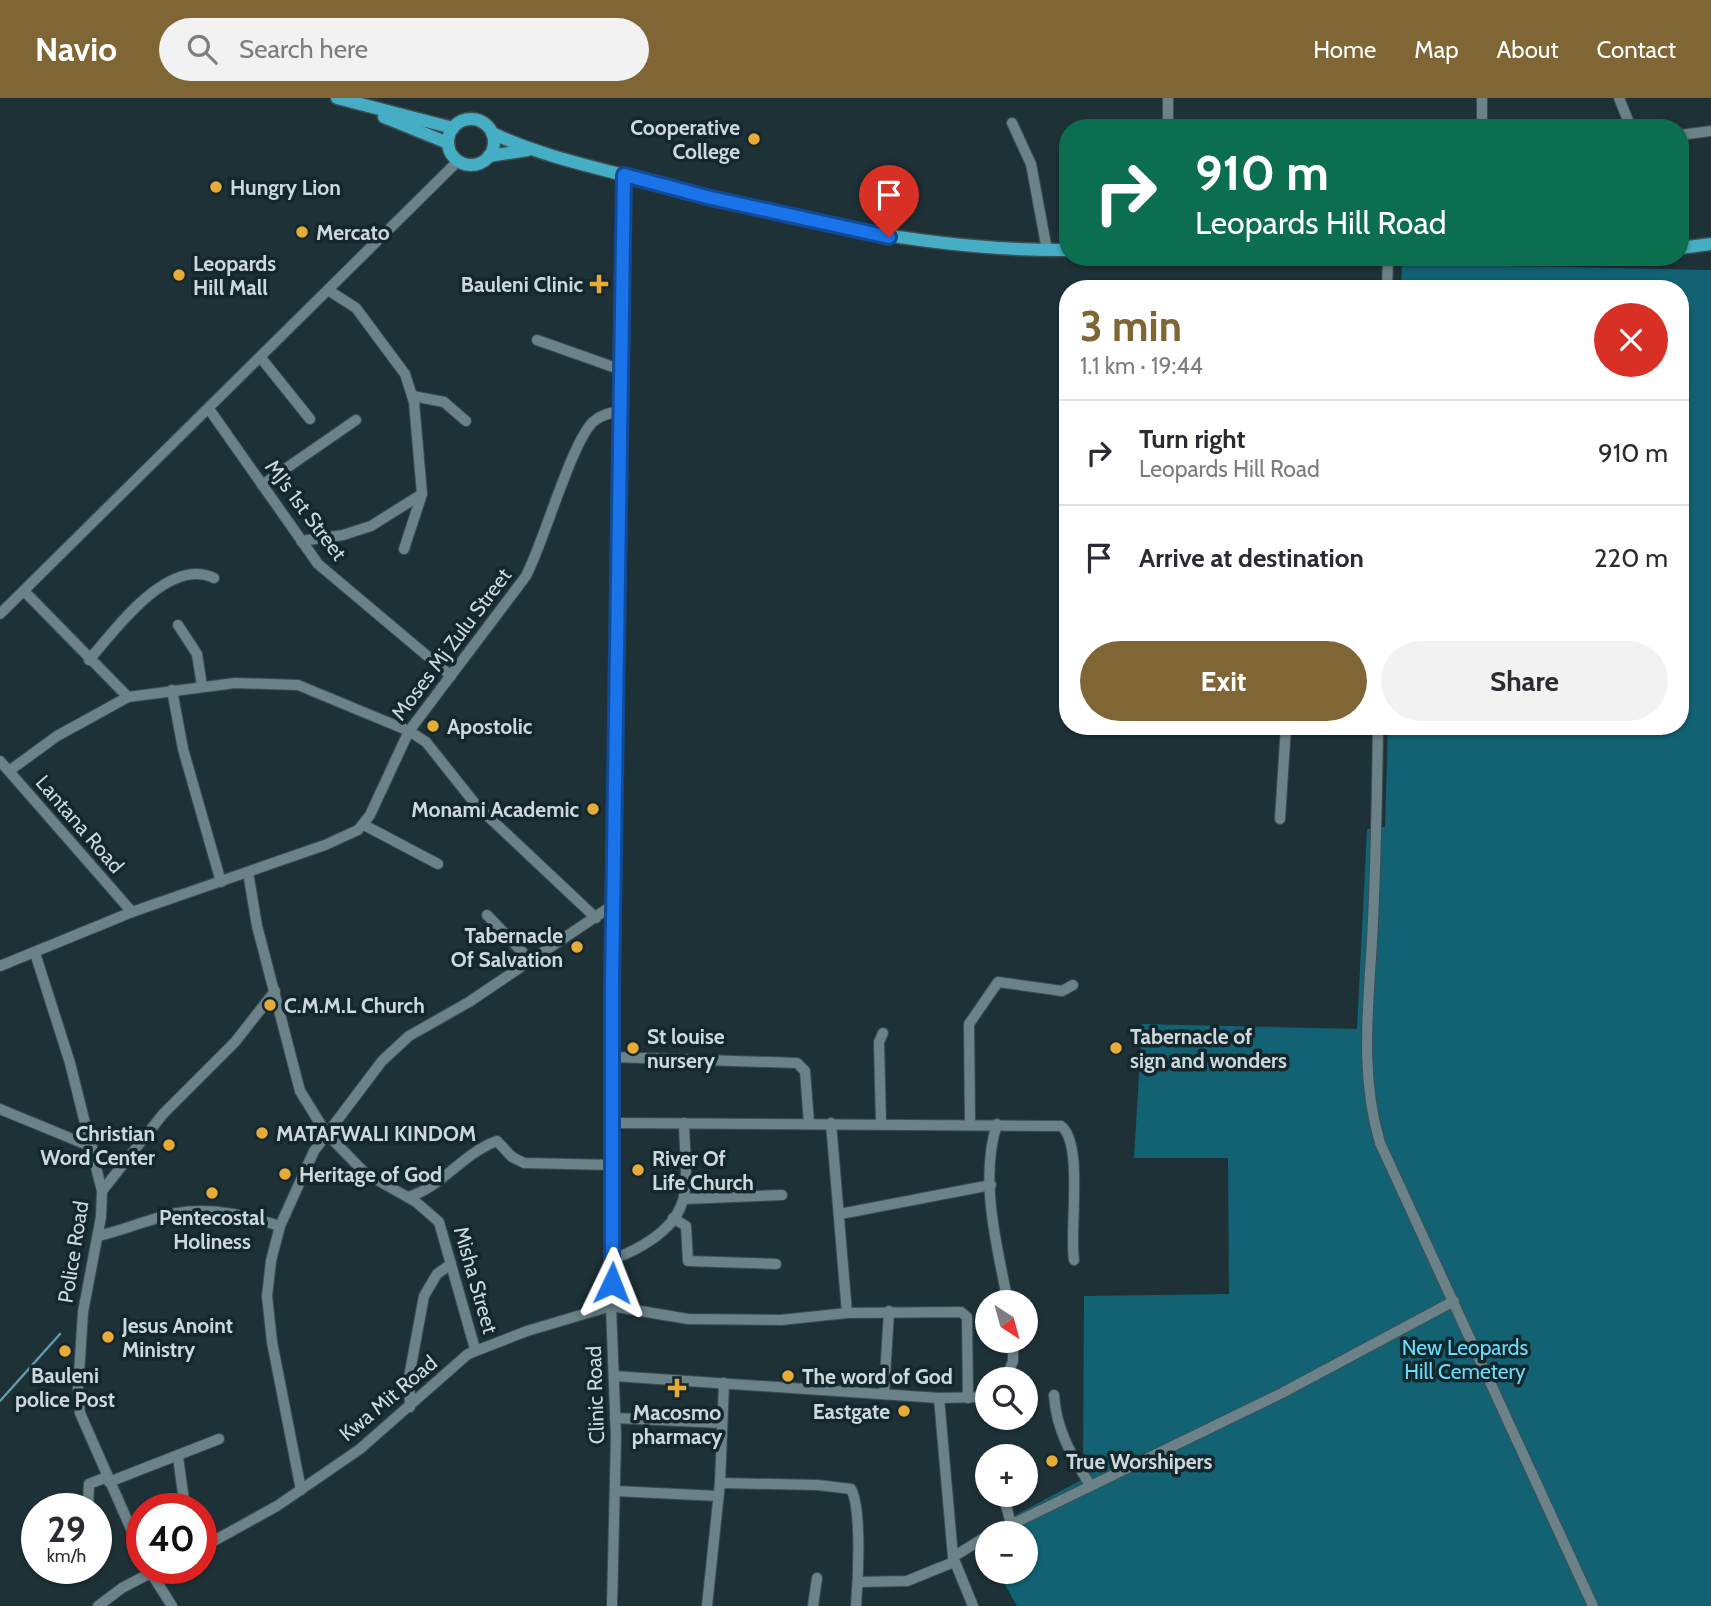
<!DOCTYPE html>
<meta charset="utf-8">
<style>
body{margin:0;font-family:Cabin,sans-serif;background:#f2f2f3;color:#2b2b33;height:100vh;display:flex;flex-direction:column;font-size:26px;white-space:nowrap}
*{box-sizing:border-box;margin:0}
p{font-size:23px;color:#7c7c81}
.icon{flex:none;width:38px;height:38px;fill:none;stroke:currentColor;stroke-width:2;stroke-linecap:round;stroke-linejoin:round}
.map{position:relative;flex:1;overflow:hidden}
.sheet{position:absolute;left:1059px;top:182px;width:630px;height:455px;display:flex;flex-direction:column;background:#fff;border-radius:28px;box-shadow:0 2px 5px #0004}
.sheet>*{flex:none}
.guide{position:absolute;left:1059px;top:21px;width:630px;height:147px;border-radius:28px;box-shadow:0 2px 5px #0004;background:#0b6e4f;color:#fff;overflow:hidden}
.needle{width:46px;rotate:144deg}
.tools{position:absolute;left:975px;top:1192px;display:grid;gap:14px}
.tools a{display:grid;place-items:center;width:63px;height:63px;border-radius:50%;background:#fff;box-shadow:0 2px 5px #0004;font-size:35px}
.speed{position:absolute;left:21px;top:1395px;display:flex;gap:14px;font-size:35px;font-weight:700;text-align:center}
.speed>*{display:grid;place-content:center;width:91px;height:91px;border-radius:50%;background:#fff;box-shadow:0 2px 5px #0004;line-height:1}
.speed small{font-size:18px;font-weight:400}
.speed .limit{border:10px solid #d22;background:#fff;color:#111}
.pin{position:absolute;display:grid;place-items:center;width:60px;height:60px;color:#fff;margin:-72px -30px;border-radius:50% 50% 50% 0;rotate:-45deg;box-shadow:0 0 7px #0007}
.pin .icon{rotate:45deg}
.me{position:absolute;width:77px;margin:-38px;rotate:2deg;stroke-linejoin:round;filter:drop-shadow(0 0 5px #0008)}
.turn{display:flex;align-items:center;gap:24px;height:147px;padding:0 21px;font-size:32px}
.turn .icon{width:91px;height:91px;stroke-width:2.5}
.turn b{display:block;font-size:49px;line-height:60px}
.round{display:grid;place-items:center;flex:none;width:74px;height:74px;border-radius:37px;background:#f2f2f3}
.headline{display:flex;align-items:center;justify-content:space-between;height:119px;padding:0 21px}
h1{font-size:42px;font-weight:700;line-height:52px;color:#806535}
.button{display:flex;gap:14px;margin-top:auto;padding:14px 21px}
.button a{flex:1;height:80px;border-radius:42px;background:#806535;color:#fff;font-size:28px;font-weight:700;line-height:80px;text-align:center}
.button a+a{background:#f2f2f3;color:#2b2b33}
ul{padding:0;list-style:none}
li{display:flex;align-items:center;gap:21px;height:105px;padding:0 21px;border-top:2px solid #e1e1e2}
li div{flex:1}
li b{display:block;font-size:26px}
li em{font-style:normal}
header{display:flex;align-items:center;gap:42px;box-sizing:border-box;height:98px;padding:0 35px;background:#806535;color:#fff}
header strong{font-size:33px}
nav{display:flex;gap:38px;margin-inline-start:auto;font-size:24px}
.search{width:490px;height:63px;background:#f2f2f3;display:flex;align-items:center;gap:18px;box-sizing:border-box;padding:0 24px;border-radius:38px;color:#7c7c81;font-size:26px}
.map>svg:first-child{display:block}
.green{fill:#126273}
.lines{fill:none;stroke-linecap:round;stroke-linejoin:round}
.stream{stroke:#5f9cab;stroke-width:2.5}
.minor-casing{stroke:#3d4e53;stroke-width:12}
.major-casing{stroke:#3d4e53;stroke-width:15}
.minor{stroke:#6b8288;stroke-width:10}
.major{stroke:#45aec5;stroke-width:12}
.route-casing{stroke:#114b97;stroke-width:18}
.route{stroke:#1a73e8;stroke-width:12}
.poi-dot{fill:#e7ac37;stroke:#13272d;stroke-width:2.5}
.labels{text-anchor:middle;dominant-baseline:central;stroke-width:7;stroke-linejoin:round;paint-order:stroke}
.poi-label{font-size:21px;font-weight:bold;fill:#ccd8dc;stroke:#13272d;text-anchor:start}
.street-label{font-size:21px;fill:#ccd8dc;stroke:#13272d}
.park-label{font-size:21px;fill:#68defc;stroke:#13272d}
</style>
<header>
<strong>Navio</strong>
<div class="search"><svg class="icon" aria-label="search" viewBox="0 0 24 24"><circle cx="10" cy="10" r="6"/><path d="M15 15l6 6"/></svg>Search here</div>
<nav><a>Home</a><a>Map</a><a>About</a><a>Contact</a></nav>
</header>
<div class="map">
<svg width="1711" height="1508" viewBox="0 0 1711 1508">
<rect width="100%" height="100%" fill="#1d3137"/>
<path class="green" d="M1402,166L1711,172V1508H1017L998,1474H1026V1435H987V1453L979,1437L1083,1381L1084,1198L1229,1196L1228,1060H1134L1142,926L1357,931L1367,731L1385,729L1388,628H1680V191H1401Z"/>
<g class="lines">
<path class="stream" d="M0,1303L60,1236"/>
<defs>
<g id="minor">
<path d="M1168,0V30"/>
<path d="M1619,0L1631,30"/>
<path d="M1012,25L1031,66L1047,152"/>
<path d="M1482,30V0"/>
<path d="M1680,37L1711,33"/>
<path d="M1387,191L1388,159"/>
<path d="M537,242L619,271"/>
<path d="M261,260L310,321"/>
<path d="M413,298L444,304L466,323"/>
<path d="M209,311L318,466L451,578"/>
<path d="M262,387L356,322"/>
<path d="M301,443L343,437L371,428L422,396L414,304L405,276L356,210L328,192"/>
<path d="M404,451L422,396"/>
<path d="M24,493L128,599"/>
<path d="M0,516L458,63"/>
<path d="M178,527L197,556L202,588"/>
<path d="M89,562C115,532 168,458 214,480"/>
<path d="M172,592L183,651L221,784"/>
<path d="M1378,628C1377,700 1376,771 1372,843C1368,912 1360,978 1380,1045L1593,1508"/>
<path d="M0,663L132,814"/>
<path d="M9,673L57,638L128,599L235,585L298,587L409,633L426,644L477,708L596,820"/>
<path d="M1280,721L1286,628"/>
<path d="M364,727L438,766"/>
<path d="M248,774L257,828L300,993L326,1035L365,1075L416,1104L439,1124L475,1251"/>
<path d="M487,817L530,862"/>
<path d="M35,855L70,965L102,1093L101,1119L83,1214L78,1291L80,1315L142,1456"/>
<path d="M0,868L132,814L325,747L358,732L370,717L409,633L526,478C544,444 572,342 594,323C601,317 610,315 619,313"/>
<path d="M612,959L797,965L805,973L809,1025"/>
<path d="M0,1011L92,1049"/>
<path d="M614,1025L1061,1028C1084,1045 1069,1133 1074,1162"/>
<path d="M831,1025L847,1215"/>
<path d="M881,1025L879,944L883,935"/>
<path d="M970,1025L969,926L998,884L1062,893L1073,887"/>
<path d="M997,1026C979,1081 997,1149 1008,1204"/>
<path d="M102,1093L163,1016L235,944L275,893"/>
<path d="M408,1099C442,1089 463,1055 497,1043L512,1059L524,1065L614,1067"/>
<path d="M684,1101L782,1097"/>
<path d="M840,1116L991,1087"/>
<path d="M673,1120L686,1128L688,1163L776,1166"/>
<path d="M98,1138C125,1132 151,1120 177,1115C213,1109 247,1118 280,1128"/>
<path d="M613,1161C638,1152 671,1134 681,1108C690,1089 684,1047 684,1025"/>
<path d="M614,1278L939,1300L987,1299"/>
<path d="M1006,1281L1013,1263V1242"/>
<path d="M884,1295L889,1213"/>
<path d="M1054,1297C1056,1332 1072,1358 1090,1387"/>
<path d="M939,1300L953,1459L973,1508"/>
<path d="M410,1309L409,1279L424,1198L437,1176L451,1166"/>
<path d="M615,1320L722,1325"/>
<path d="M178,1359L185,1410"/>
<path d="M109,1384L219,1341"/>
<path d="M720,1385L818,1387L851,1391C862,1411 858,1483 856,1508"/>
<path d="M301,1392L272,1244L267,1198L271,1163L280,1128L314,1053L382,963L409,938L469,904L613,807"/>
<path d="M615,1393L718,1398"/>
<path d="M1003,1396L1011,1426"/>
<path d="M88,1410L89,1386L107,1379"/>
<path d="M994,1435L1282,1295L1454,1203"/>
<path d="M201,1450L277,1408L360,1351L468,1256L527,1233L611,1208L688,1221L781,1222L847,1215L961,1214L967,1219L968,1300"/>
<path d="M953,1459L987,1438"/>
<path d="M148,1470L172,1508"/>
<path d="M858,1484L907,1483L954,1464"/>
<path d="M98,1508L122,1490L160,1470"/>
<path d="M612,1508L616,1339L611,1208L612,888L624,77"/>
<path d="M707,1508L720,1385L724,1285"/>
<path d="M813,1508L817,1480"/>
</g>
<g id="major">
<path d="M337,0L453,30"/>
<path d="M384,19L448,45"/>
<circle cx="471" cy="44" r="23"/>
<path d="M492,35C543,59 599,70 654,85C790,121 926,153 1068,152"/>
<path d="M489,58L528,52"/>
<path d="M1680,150L1711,146"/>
</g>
</defs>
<use href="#minor" class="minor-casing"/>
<use href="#major" class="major-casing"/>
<use href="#minor" class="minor"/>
<use href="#major" class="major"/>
</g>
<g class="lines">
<defs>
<path id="route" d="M612,1185V888L624,77L711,100L889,139"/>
</defs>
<use href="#route" class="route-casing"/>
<use href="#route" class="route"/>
</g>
<g class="poi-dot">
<circle cx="754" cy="41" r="7"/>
<circle cx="216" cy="89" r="7"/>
<circle cx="302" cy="134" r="7"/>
<circle cx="179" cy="177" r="7"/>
<path d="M595.5 175.5h7v7h7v7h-7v7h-7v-7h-7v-7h7z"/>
<circle cx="433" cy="628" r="7"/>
<circle cx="593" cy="711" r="7"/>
<circle cx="577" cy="849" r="7"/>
<circle cx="270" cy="907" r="7"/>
<circle cx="633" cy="950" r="7"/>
<circle cx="1116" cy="950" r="7"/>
<circle cx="262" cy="1035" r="7"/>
<circle cx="169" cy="1047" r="7"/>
<circle cx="638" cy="1072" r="7"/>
<circle cx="285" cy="1076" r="7"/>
<circle cx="212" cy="1095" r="7"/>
<circle cx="108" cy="1239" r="7"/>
<circle cx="65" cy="1253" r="7"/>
<circle cx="788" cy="1278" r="7"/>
<path d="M673.5 1279.5h7v7h7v7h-7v7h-7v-7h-7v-7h7z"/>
<circle cx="904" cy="1313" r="7"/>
<circle cx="1052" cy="1363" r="7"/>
</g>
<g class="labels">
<g class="poi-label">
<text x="740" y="29" text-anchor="end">Cooperative<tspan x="740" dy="24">College</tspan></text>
<text x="230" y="89">Hungry Lion</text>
<text x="316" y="134">Mercato</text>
<text x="193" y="165">Leopards<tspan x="193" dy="24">Hill Mall</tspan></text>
<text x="583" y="186" text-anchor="end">Bauleni Clinic</text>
<text x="447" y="628">Apostolic</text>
<text x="579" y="711" text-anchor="end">Monami Academic</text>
<text x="563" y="837" text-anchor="end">Tabernacle<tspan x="563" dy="24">Of Salvation</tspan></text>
<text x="284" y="907">C.M.M.L Church</text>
<text x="647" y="938">St louise<tspan x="647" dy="24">nursery</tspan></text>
<text x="1130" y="938">Tabernacle of<tspan x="1130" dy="24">sign and wonders</tspan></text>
<text x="155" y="1035" text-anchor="end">Christian<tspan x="155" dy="24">Word Center</tspan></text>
<text x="276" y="1035">MATAFWALI KINDOM</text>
<text x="652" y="1060">River Of<tspan x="652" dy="24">Life Church</tspan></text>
<text x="299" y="1076">Heritage of God</text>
<text x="212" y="1119" text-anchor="middle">Pentecostal<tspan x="212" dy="24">Holiness</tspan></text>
<text x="122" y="1227">Jesus Anoint<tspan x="122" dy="24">Ministry</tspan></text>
<text x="65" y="1277" text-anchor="middle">Bauleni<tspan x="65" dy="24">police Post</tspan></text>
<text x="802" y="1278">The word of God</text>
<text x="890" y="1313" text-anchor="end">Eastgate</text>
<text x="677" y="1314" text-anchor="middle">Macosmo<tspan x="677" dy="24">pharmacy</tspan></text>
<text x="1066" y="1363">True Worshipers</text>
</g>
<g class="street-label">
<text transform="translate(306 412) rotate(53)">MJ’s 1st Street</text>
<text transform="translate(451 546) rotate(-53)">Moses Mj Zulu Street</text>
<text transform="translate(80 726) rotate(49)">Lantana Road</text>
<text transform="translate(73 1154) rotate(-81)">Police Road</text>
<text transform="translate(476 1182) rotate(74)">Misha Street</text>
<text transform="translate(595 1297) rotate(-92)">Clinic Road</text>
<text transform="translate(388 1300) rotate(-40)">Kwa Mit Road</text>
</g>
<g class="park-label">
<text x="1465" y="1249">New Leopards<tspan x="1465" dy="24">Hill Cemetery</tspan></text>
</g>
</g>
</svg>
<div class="tools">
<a><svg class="needle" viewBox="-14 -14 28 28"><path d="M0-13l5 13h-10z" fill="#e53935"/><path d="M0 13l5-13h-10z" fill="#7c7c81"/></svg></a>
<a><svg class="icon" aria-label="search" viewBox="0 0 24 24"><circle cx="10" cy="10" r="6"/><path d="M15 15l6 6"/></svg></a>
<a>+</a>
<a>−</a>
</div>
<div class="speed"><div>29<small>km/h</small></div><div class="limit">40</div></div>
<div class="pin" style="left:889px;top:139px;background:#d93025"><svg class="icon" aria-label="arrive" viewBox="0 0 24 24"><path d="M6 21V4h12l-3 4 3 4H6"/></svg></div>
<svg class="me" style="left:612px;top:1185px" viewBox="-20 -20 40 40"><path d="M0-17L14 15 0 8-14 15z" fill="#1a73e8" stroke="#fff" stroke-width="4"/></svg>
<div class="guide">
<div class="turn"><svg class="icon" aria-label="right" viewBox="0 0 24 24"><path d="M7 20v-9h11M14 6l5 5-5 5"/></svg><div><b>910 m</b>Leopards Hill Road</div></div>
</div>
<section class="sheet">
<div class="headline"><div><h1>3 min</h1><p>1.1 km · 19:44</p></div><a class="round" style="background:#d93025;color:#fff"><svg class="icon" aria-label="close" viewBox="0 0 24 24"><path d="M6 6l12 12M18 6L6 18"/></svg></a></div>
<ul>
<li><svg class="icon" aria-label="right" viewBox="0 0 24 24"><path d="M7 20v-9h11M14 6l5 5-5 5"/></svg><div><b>Turn right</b><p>Leopards Hill Road</p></div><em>910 m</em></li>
<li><svg class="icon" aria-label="arrive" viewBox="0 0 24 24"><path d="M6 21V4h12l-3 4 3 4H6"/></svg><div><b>Arrive at destination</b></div><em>220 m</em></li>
</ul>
<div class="button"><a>Exit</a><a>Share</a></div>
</section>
</div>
